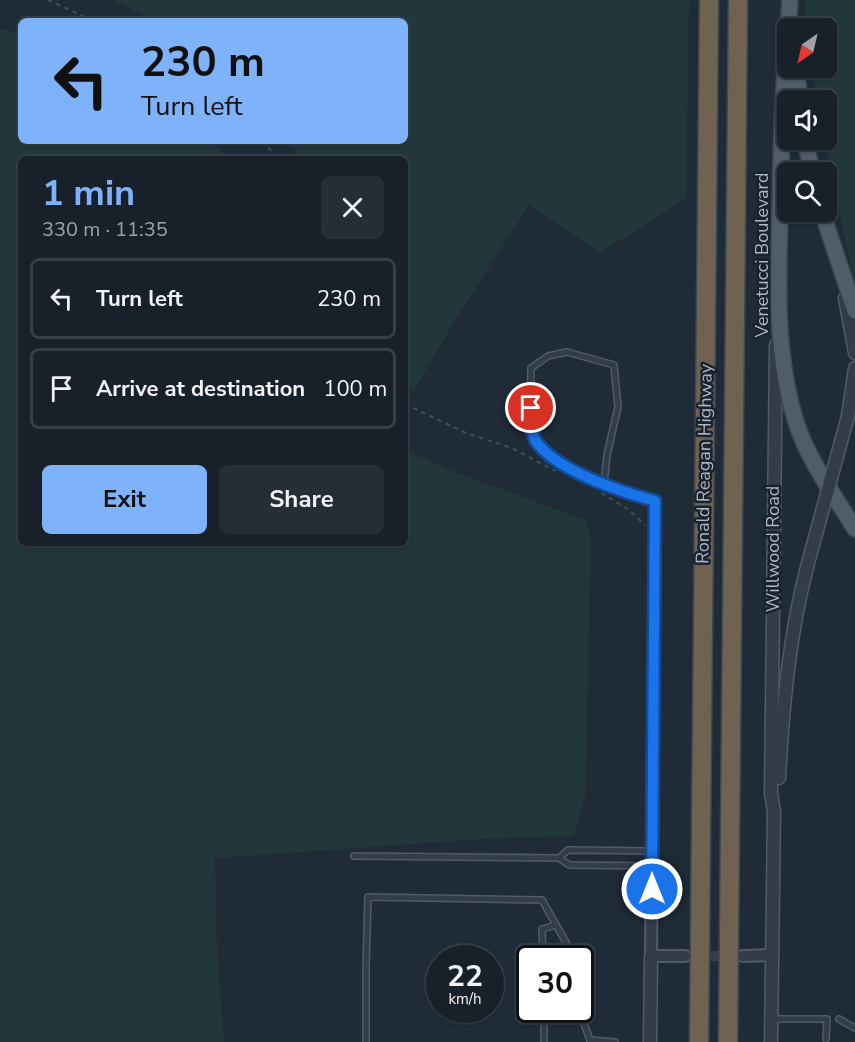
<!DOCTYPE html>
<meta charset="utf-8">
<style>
body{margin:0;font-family:"Nunito Sans",sans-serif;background:#252d36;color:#f1f3f6;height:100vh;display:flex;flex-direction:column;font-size:22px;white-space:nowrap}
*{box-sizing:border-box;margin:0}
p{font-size:20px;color:#9fa3a8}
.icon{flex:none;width:33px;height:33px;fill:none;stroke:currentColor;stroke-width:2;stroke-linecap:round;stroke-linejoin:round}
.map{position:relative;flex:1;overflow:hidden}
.drawer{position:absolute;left:18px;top:156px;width:390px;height:390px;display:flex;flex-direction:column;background:#18202a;border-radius:9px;box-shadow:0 2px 4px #0004,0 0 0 2px #363e47}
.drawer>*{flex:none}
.hud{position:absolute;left:18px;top:18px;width:390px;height:126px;border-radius:9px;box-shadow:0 2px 4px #0004,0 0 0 2px #363e47;background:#7eb2fa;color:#111;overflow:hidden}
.needle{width:39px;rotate:214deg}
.tools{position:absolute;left:777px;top:18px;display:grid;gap:12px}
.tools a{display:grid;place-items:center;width:60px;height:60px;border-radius:9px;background:#18202a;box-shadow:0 2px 4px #0004,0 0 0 2px #363e47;font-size:30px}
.speed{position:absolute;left:426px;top:945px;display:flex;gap:12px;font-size:30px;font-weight:700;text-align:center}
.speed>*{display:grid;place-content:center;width:78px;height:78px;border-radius:50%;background:#18202a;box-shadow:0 2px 4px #0004,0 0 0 2px #363e47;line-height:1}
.speed small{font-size:15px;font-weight:400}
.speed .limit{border:3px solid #111;border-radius:9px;background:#fff;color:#111}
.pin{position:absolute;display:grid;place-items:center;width:51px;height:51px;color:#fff;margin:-26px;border:3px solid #fff;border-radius:50%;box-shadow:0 2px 6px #0007}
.me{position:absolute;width:66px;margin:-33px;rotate:0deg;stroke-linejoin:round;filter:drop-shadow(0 0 4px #0008)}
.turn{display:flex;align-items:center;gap:21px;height:126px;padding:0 24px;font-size:27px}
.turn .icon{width:78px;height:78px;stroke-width:2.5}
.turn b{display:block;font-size:42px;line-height:51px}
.round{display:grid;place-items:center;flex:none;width:63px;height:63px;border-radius:9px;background:#252d36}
.head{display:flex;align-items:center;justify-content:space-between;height:102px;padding:0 24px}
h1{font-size:36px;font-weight:700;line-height:45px;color:#7eb2fa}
.cta{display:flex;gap:12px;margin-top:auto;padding:12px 24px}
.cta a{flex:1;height:69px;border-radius:9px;background:#7eb2fa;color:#111;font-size:24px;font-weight:700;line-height:69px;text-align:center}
.cta a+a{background:#252d36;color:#f1f3f6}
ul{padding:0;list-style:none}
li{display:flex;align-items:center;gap:18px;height:81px;margin:0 12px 9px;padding:0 12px;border:3px solid #363e47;border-radius:9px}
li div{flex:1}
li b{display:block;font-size:22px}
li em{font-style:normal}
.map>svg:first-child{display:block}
.green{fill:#223739}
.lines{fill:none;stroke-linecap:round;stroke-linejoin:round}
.minor-tunnel{stroke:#35404d;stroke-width:10;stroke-dasharray:10 5;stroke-linecap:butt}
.service-casing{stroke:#515b66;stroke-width:8}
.minor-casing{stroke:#515b66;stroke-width:14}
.tertiary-casing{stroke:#515b66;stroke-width:15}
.primary-casing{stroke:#3d4652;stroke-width:18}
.motorway-casing{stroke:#3e4853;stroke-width:21}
.path{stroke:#3c5354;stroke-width:2;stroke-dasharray:4.5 4.5;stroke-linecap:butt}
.service{stroke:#333d49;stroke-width:5}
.minor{stroke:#333d49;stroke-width:10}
.tertiary{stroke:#333d49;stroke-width:12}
.primary{stroke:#515c69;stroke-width:15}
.motorway{stroke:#6f6250;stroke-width:18}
.tertiary-bridge-casing{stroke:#515b66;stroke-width:15;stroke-linecap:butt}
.tertiary-bridge{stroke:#333d49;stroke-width:12}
.route-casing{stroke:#114b97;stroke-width:15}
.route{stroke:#1a73e8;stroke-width:10}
.labels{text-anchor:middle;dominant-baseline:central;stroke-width:5;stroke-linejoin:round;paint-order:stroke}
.street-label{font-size:18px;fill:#aeb8c5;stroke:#19222d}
</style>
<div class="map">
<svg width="855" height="1042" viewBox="0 0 855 1042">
<rect width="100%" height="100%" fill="#202b38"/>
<g class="green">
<path d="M113,0H689L686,198L635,232L599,252L529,205L457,317L413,392L405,385V159H304L287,141H405V21H157Z"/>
<path d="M805,0H855V286L825,140L826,100H817L811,70V68H826V28H807Z"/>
<path d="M0,29L21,33V141H211L228,159H21V543H405V450L452,471L586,520L591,539L585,797L574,836L482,839L215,858L217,949L224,1042H0Z"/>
</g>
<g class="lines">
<path class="minor-tunnel" d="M695,956H733"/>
<defs>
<g id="service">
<path d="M604,484L607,455L618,407L614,365L567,352L548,356L531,368C531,388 527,424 536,442C550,468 627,493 655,501"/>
<path d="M354,856L559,858L569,865L652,866"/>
<path d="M559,858L568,850L652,851"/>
<path d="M543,958L542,929L556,925"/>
<path d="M579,1010L590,1040"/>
<path d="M773,1019H827L826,1039"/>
<path d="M839,1019L855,1028"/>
<path d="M366,1042V969L368,897L542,900L568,946L570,958"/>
<path d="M544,1042V1010"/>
<path d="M590,1042V1040L615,1042"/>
</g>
<g id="minor">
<path d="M655,501L651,956H685"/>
<path d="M743,956L772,955"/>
</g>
<g id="tertiary">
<path d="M845,298L855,353"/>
<path d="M848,416L855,368"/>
<path d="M779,778C783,707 789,636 807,567"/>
<path d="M650,1042L651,956"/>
<path d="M771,1042L774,812L771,793L776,345"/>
</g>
<g id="primary">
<path d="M788,28L790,0"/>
<path d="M788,37C782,96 781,155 780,214C778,283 775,355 796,422C808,460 834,495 855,529"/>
<path d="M796,68L800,100"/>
<path d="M805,140L812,172"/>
<path d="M822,212L855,311"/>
</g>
<g id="motorway">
<path d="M699,1042L709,0"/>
<path d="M728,1042L738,0"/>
</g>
</defs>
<use href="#service" class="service-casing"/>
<use href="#minor" class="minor-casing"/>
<use href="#tertiary" class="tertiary-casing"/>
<use href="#primary" class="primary-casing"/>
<use href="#motorway" class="motorway-casing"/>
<g class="path">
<path d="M48,0L94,21"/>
<path d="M262,141L279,159"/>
<path d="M405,404L466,433L512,448L555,471"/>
<path d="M601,493L628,509L645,525"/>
</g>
<use href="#service" class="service"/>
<use href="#minor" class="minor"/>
<use href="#tertiary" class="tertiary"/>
<use href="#primary" class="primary"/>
<use href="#motorway" class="motorway"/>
<defs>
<path id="tertiary-bridge" d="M807,567L848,416"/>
</defs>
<use href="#tertiary-bridge" class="tertiary-bridge-casing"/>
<use href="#tertiary-bridge" class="tertiary-bridge"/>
</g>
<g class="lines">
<defs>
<path id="route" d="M531,408C532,420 530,435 538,444C560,472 622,492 655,501L652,889"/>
</defs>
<use href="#route" class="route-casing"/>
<use href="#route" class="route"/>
</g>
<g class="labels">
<g class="street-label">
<text transform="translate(762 255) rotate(-90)">Venetucci Boulevard</text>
<text transform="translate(704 464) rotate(-89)">Ronald Reagan Highway</text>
<text transform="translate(773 549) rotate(-90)">Willwood Road</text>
</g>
</g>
</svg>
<div class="tools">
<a><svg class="needle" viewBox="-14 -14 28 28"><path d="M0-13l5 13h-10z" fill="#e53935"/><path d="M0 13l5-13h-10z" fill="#9fa3a8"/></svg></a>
<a><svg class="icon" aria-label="sound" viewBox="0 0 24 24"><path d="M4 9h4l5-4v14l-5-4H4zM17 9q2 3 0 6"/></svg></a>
<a><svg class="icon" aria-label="search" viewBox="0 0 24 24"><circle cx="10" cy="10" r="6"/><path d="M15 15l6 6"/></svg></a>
</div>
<div class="speed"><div>22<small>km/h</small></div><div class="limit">30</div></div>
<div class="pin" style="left:531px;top:408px;background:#d93025"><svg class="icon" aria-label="arrive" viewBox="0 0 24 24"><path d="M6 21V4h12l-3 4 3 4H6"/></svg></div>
<svg class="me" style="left:652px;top:889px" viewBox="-20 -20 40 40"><circle r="17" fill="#1a73e8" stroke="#fff" stroke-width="3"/><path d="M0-11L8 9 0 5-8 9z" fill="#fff"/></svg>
<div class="hud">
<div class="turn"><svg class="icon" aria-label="left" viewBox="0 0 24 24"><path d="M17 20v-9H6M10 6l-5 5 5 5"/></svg><div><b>230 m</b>Turn left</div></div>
</div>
<section class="drawer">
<div class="head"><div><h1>1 min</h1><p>330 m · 11:35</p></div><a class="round"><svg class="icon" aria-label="close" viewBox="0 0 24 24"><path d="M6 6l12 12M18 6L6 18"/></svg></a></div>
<ul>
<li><svg class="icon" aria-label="left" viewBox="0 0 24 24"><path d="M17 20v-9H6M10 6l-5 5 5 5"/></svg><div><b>Turn left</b></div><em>230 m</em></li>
<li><svg class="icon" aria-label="arrive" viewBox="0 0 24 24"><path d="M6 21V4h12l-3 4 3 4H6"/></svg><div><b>Arrive at destination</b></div><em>100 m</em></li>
</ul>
<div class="cta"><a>Exit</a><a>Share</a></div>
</section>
</div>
